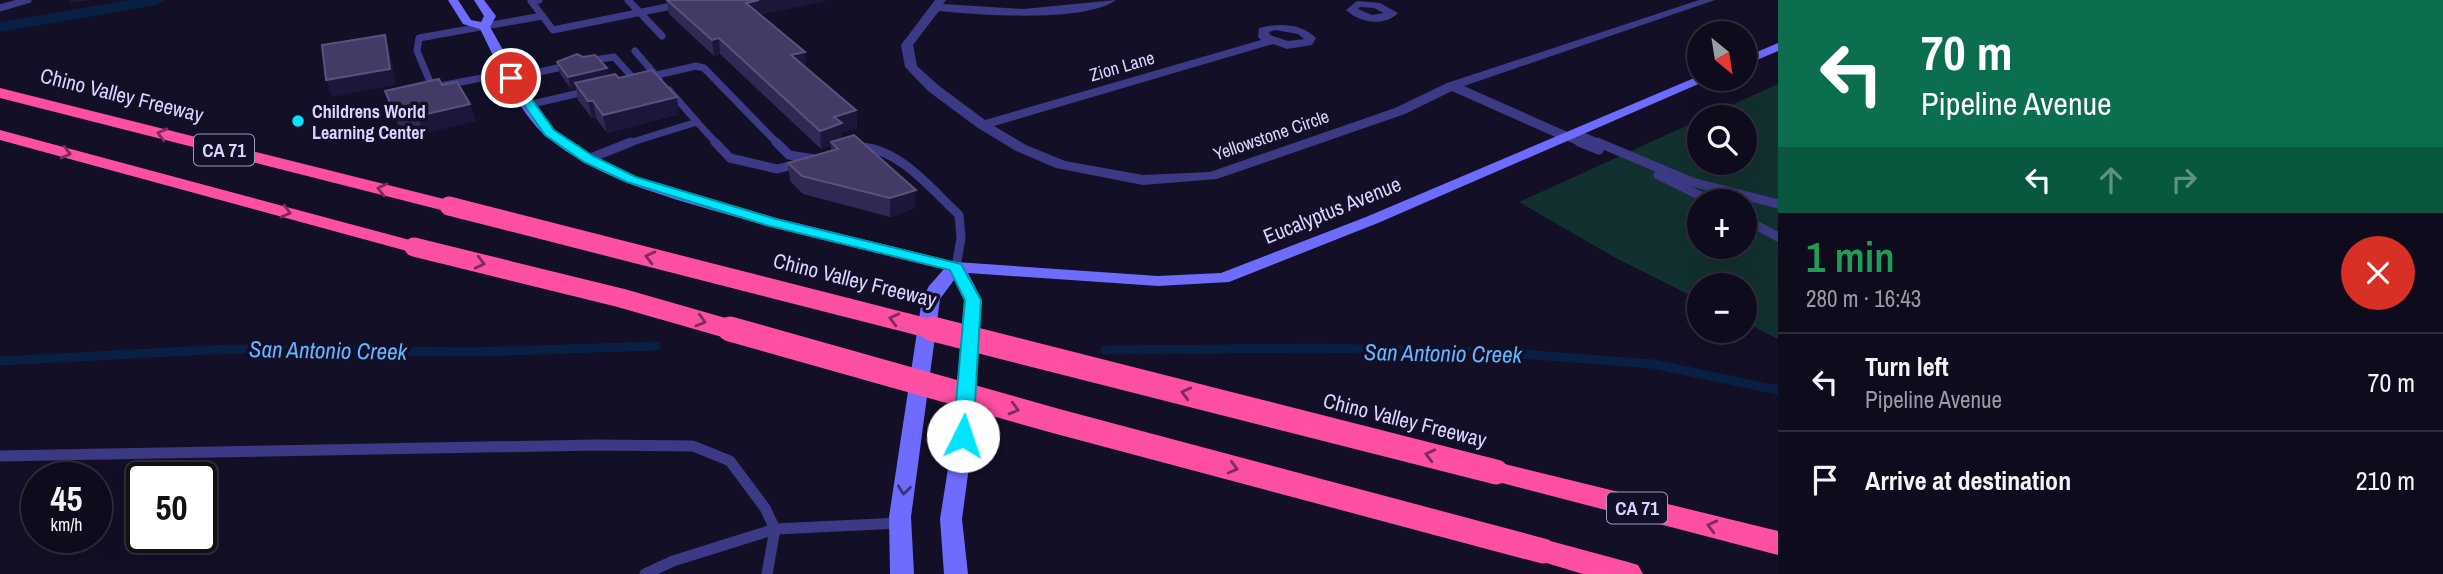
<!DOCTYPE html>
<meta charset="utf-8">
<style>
body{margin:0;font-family:"Archivo Narrow",sans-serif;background:#171425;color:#f1f3f6;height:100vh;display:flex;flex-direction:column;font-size:26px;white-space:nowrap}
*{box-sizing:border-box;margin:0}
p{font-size:23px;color:#9b9ba3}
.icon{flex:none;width:38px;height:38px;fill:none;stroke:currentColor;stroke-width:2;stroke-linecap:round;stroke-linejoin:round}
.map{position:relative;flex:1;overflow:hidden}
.panel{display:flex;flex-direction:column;background:#0e0b1c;width:665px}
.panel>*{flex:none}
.hud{background:#0b6e4f;color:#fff;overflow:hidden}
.needle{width:46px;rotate:150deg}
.fabs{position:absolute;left:1687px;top:21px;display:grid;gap:14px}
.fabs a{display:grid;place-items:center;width:70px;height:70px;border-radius:50%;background:#0e0b1c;box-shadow:0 7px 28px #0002,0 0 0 2px #2e2b3b;font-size:35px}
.speed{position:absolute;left:21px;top:462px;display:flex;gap:14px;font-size:35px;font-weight:700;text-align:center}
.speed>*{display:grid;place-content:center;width:91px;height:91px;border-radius:50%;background:#0e0b1c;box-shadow:0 7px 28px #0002,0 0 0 2px #2e2b3b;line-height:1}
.speed small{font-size:18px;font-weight:400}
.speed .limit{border:4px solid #111;border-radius:10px;background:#fff;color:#111}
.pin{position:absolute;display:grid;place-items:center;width:60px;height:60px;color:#fff;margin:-30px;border:4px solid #fff;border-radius:50%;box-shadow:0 2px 7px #0007}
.me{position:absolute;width:77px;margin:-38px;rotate:4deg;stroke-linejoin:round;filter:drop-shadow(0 0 5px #0008)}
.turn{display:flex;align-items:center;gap:24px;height:147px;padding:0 28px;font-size:32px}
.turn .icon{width:91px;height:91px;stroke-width:2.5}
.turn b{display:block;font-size:49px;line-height:60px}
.lanes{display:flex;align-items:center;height:66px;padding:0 28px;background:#0003;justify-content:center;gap:35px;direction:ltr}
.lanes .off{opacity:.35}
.round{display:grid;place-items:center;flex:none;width:74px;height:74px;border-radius:37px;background:#171425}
.head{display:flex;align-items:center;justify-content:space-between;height:119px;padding:0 28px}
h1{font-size:42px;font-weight:600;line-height:52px;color:#1e9e55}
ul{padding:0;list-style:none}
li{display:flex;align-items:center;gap:21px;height:98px;padding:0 28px;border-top:2px solid #2e2b3b}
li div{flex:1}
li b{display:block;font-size:26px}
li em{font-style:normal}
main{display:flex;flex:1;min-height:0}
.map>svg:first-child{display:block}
.green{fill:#12302f;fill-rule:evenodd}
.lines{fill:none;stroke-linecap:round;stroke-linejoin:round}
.stream{stroke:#0a1f44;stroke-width:9}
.canal{fill:#0a1f44;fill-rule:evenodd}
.lane-far2{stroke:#3d3a85;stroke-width:7}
.lane-far1{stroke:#3d3a85;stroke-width:9}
.lane{stroke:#3d3a85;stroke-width:11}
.street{fill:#3d3a85;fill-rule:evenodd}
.secondary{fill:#6f6bff;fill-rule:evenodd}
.highway{fill:#ff4fa3;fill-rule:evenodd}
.highway-bridge-far1{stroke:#ff4fa3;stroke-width:19}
.highway-bridge{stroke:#ff4fa3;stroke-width:25}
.wall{fill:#312854}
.shaded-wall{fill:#1d163a}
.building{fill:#433a66;stroke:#5a527e;stroke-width:2}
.oneway{stroke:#7d2c5e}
.oneway2{stroke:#38347d}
.route{fill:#00e5ff;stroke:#0095a6;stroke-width:2}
.poi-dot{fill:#00e5ff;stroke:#130f26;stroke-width:2.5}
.labels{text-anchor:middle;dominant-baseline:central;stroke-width:7;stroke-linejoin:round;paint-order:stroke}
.far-street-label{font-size:18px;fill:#d9d4ff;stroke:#130f26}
.far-poi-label{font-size:18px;font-weight:bold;fill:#d9d4ff;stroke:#130f26;text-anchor:start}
.shield{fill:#130f26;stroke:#9e99be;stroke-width:2}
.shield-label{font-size:19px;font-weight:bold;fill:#d9d4ff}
.street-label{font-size:21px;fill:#d9d4ff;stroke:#130f26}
.water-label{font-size:23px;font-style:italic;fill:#62b6ff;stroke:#130f26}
</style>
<main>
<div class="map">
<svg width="1778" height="574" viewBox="0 0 1778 574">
<rect width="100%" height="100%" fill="#130f26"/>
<path class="green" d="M1778,84V339L1745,322V285H1699V300L1614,257L1519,202L1699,120V163H1745V117H1705ZM1699,201H1745V247H1699Z"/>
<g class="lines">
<g class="stream">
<path d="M1105,350L1316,348L1493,352L1653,364L1778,390"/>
<path d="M0,361L228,349L474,352L656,346"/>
</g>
<path class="canal" d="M130,0H165L157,5L0,32V22Z"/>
<g class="lane-far2">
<path d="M539,0L531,1L553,30L701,0"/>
<path d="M628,0L662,36"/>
<path d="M0,8L28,0"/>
<path d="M635,51L659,79"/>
<path d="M587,61L614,57L635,80"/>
<path d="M508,73L440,86L431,84L417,51L419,38L542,16"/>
<path d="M511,78L567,66"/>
<path d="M644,78L696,66L704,68L778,144"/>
<path d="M528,105L588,91"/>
<path d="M697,122L717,144"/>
<path d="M1576,133L1602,144"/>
<path d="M1567,137L1584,144"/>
<path d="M626,144L697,122L669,90"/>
</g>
<g class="lane-far1">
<path d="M715,142L730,158L777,169L801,163"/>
<path d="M776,142L789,155L814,159"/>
<path d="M1579,142L1599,150"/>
<path d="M1597,142L1692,182L1778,204"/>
<path d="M855,147C897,145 930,188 959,215L961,238L956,267"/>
<path d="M588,159L631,142"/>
<path d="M1658,175L1711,201"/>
<path d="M1745,219L1778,237"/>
</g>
<g class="lane">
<path d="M0,456L597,445L693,446L730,461L765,508L775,529L767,574"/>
<path d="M645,574L673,561L775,529L900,523"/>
</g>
<g class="street">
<path d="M935,0H946L943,4L1023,9L1116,0C1084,23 979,15 939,11L913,45L917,66L938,85L985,120L1261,40L1258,37L1259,28C1279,23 1301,23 1316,38L1312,45L1287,49L1273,44L994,126L1026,145L1065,161L1143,175L1210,172L1395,108L1447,83L1699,0H1715L1464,86L1572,134V140H1562L1452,91L1405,114L1217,179L1143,185L1056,168L1016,151L978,128L928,91L905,67L901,45ZM1275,30L1298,34L1304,39L1288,41L1270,35L1269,32Z"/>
<path d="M1357,1L1380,3L1398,13C1384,27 1360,23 1346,10ZM1360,7L1374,8L1384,13L1372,15L1358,9Z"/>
</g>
<g class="secondary">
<path d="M448,0H458L471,20L481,22L484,16L474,0H484L496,16L490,27L534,104L555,130L593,156L637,177L776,218L956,262L1158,276L1221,273L1366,217L1699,76V79H1710L1378,223L1229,282L1158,286L968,273L982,300L973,437L962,519L968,574H944L940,519L953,437L964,300L954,280L940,299L911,517L914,574H890L889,517L922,299L929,286L944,269C870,251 796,234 722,213C661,195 598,179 547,137C519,114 497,62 480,29L463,24Z"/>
<path d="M1778,43V51L1745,65V57Z"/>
</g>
<g class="highway">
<path d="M0,88L456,202L458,206L449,212L0,98Z"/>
<path d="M0,130L421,243L424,247L421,251H407L0,140Z"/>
<path d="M1496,462L1778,531V555L1487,479L1483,472L1487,465Z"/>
<path d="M1543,539L1628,562L1638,565L1643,574H1583L1533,559L1529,551L1533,543Z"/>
</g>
<g class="highway-bridge-far1">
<path d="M449,206L939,331"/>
<path d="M414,247L621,298L736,331"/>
</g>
<g class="highway-bridge">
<path d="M730,329L1056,421L1543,551"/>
<path d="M933,329L1496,472"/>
</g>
</g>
<g class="wall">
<path d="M666,0L760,15L805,68L856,110L857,128L842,132V138L915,208L890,217L803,194L790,181L788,163L831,150V145L821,149L720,54L714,56L669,14Z"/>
<path d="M557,62L619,78L679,114L607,133L596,118H592L578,100L576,88L571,89L560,74Z"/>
<path d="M442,85L470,104L475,121L423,133L398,125L385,91Z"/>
</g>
<g class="shaded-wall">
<path d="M69,0H92L70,3Z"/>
<path d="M759,0H830L747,18L746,3Z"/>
<path d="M385,35L390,51L396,85L332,97L326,80Z"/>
<path d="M719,38L720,54L714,56L712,40Z"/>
<path d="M805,52L806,68L791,55Z"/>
<path d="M607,68L609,80L575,83L576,88L571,89L568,77Z"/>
<path d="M677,97L679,114L607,133L603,115Z"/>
<path d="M588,101H593L596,118H592Z"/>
<path d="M470,104L475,121L423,133L418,116Z"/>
<path d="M856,110L857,128L842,132V141L831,142V145L821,149L820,131L834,117Z"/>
<path d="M916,190L915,208L890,217V198Z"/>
</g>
<g class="building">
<path d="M667,0H759L746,3L805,52L791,55L856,110L834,117L842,123L820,131L719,38L712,40Z"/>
<path d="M385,35L390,69L326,80L322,45Z"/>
<path d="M577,54L583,57L595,55L607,68L568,77L557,62Z"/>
<path d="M652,70L677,97L603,115L593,101H588L575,83L615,74L619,78Z"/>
<path d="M439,79L442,85L457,82L470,104L418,116L392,108L385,91Z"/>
<path d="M854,135L916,190L890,198L802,176L788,163L838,149L831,142Z"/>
</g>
<defs><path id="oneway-chevron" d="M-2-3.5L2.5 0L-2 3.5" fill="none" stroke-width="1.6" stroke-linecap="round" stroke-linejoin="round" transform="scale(1.75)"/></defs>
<g class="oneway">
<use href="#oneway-chevron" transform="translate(162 134) rotate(-166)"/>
<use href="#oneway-chevron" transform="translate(66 153) rotate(15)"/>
<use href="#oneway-chevron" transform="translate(382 189) rotate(-166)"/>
<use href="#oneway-chevron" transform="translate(286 212) rotate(15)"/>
<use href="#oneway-chevron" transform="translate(650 257) rotate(-166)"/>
<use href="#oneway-chevron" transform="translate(480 263) rotate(14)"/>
<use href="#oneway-chevron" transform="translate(894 319) rotate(-166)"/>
<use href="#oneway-chevron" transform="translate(701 321) rotate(16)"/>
<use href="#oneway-chevron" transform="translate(1186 393) rotate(-166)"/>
<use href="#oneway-chevron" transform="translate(1014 409) rotate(16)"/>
<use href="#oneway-chevron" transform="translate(1430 455) rotate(-166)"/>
<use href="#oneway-chevron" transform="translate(1233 468) rotate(15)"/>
<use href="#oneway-chevron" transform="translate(1712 526) rotate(-166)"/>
</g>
<use class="oneway2" href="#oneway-chevron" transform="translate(904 490) rotate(97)"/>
<path class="route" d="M507,76H515L554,130L593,156L636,177L776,219L961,264L981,300L973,436L970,441H956L953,436L965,300L950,270L766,225L627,182L584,162L545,135L505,78Z"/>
<circle class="poi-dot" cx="298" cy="121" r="7"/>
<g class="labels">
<g class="far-street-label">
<text transform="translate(1122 66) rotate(-16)">Zion Lane</text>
<text transform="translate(1271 135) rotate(-19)">Yellowstone Circle</text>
</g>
<g class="far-poi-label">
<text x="312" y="111">Childrens World<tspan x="312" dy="21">Learning Center</tspan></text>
</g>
<g class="shield">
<rect x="194" y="134.5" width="60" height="31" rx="5"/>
<rect x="1607" y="492.5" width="60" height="31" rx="5"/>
</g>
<g class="shield-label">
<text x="224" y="150">CA 71</text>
<text x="1637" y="508">CA 71</text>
</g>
<g class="street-label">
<text transform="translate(122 95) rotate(14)">Chino Valley Freeway</text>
<text transform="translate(1332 210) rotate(-22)">Eucalyptus Avenue</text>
<text transform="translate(855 280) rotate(14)">Chino Valley Freeway</text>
<text transform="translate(1405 420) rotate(14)">Chino Valley Freeway</text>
</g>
<g class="water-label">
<text transform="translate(328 350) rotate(1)">San Antonio Creek</text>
<text transform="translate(1443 353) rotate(1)">San Antonio Creek</text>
</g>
</g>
</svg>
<div class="fabs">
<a><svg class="needle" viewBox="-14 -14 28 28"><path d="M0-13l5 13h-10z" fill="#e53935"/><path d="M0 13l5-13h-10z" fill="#9b9ba3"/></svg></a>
<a><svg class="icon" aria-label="search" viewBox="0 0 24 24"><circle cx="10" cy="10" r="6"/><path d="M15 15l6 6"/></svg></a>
<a>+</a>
<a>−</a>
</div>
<div class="speed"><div>45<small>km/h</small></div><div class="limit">50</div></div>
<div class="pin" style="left:511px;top:78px;background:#d93025"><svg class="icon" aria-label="arrive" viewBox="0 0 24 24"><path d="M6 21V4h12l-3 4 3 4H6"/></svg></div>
<svg class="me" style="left:963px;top:436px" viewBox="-20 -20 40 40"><circle r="19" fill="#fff"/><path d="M0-13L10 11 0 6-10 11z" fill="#00e5ff"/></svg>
</div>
<section class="panel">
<div class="hud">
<div class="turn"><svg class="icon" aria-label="left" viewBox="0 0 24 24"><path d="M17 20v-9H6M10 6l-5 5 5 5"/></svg><div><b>70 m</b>Pipeline Avenue</div></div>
<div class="lanes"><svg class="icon" aria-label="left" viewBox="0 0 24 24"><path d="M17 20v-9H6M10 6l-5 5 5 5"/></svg><svg class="icon off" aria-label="ahead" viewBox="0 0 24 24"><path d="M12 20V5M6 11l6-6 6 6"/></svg><svg class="icon off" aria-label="right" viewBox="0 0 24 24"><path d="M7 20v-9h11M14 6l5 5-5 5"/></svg></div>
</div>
<div class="head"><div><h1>1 min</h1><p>280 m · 16:43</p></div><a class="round" style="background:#d93025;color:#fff"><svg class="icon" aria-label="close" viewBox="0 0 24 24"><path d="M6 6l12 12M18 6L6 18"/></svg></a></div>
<ul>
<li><svg class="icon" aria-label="left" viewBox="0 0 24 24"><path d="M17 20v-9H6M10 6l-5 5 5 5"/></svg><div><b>Turn left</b><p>Pipeline Avenue</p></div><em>70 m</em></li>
<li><svg class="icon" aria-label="arrive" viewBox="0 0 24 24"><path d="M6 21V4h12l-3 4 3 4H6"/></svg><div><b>Arrive at destination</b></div><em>210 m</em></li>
</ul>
</section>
</main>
